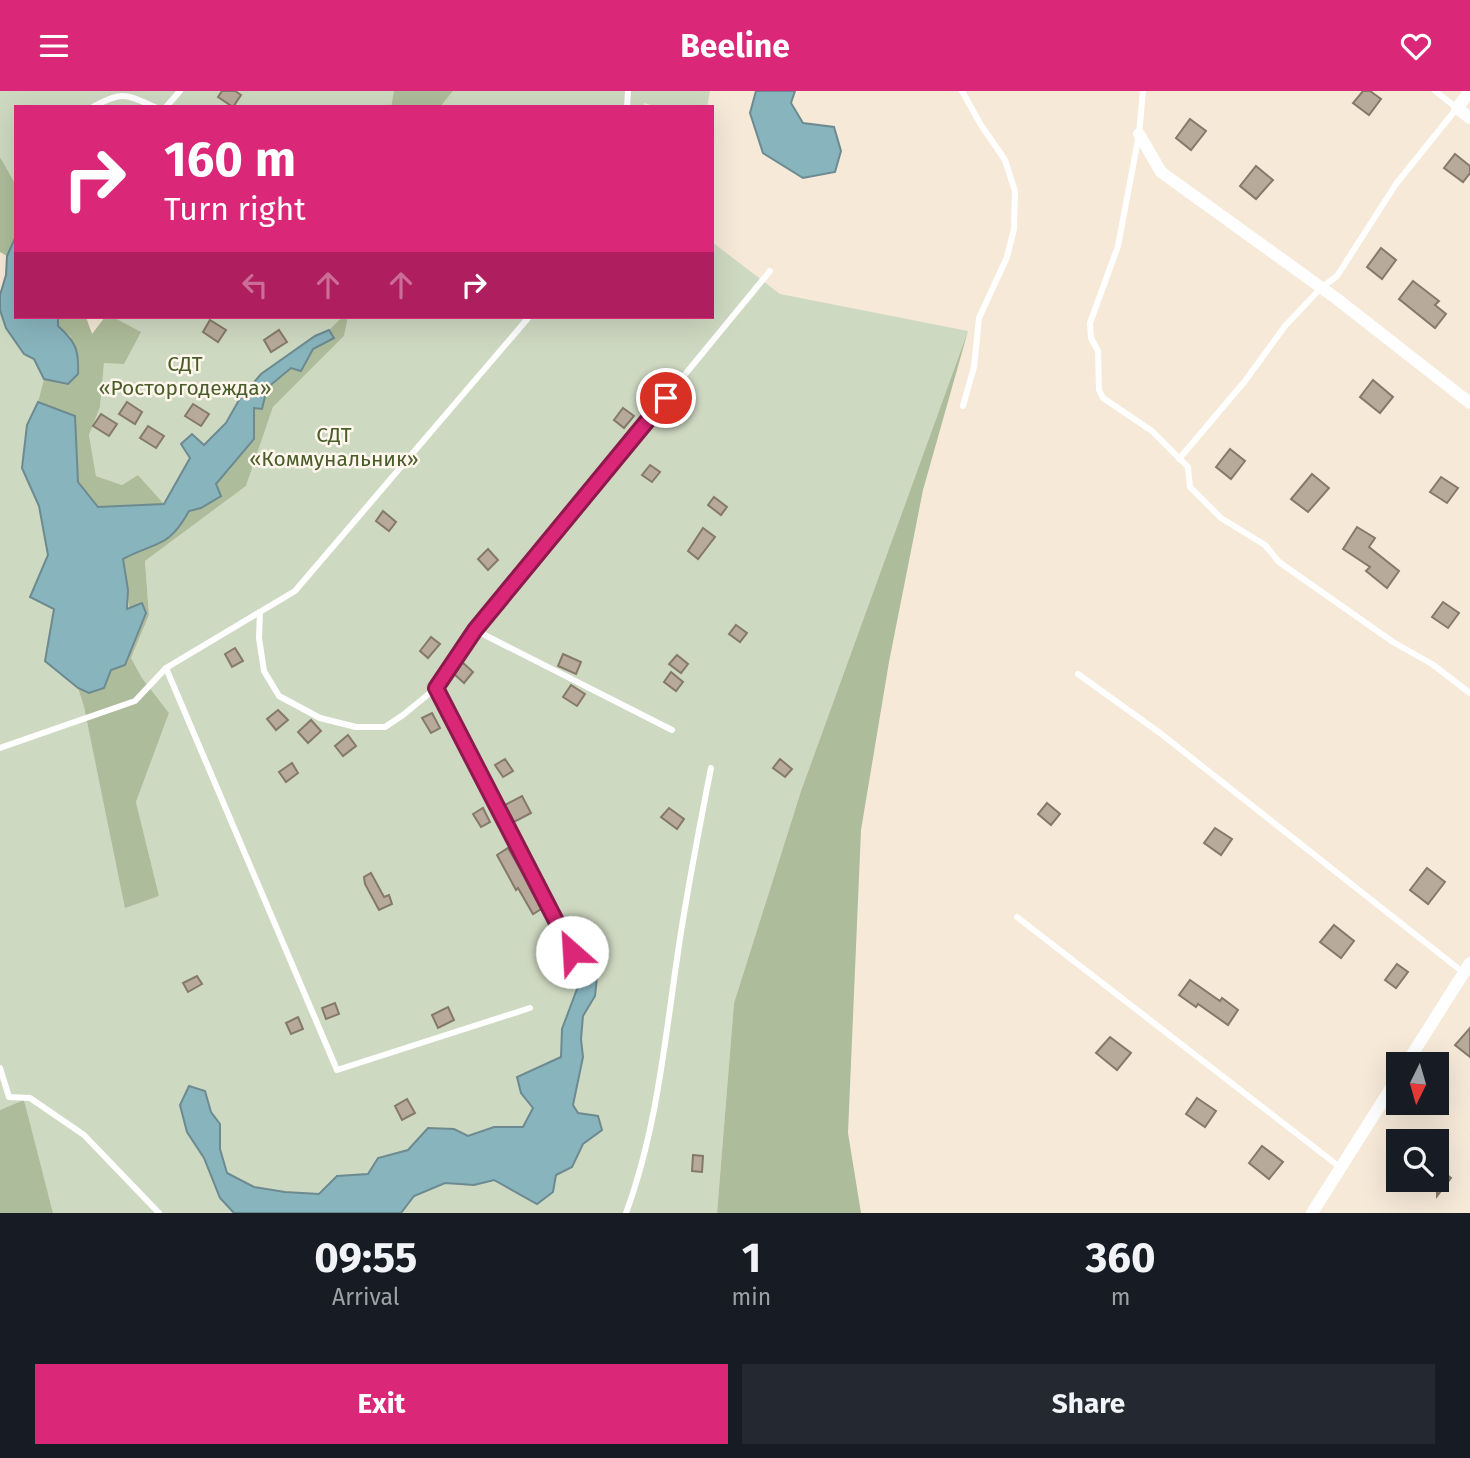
<!DOCTYPE html>
<meta charset="utf-8">
<style>
body{margin:0;font-family:"Fira Sans",sans-serif;background:#242831;color:#f1f3f6;height:100vh;display:flex;flex-direction:column;font-size:26px;white-space:nowrap}
*{box-sizing:border-box;margin:0}
p{font-size:23px;color:#9ea1a6}
.icon{flex:none;width:38px;height:38px;fill:none;stroke:currentColor;stroke-width:2;stroke-linecap:round;stroke-linejoin:round}
.map{position:relative;height:1122px;overflow:hidden}
.side{display:flex;flex-direction:column;background:#171b24;flex:1}
.side>*{flex:none}
.top-card{position:absolute;left:14px;top:14px;width:700px;height:214px;border-radius:0px;box-shadow:0 7px 28px #0002;background:#db2777;color:#fff;overflow:hidden}
.needle{width:46px;rotate:185deg}
.fabs{position:absolute;left:1386px;top:961px;display:grid;gap:14px}
.fabs a{display:grid;place-items:center;width:63px;height:63px;border-radius:0px;background:#171b24;box-shadow:0 7px 28px #0002;font-size:35px}
.pin{position:absolute;display:grid;place-items:center;width:60px;height:60px;color:#fff;margin:-30px;border:4px solid #fff;border-radius:50%;box-shadow:0 2px 7px #0007}
.me{position:absolute;width:77px;margin:-38px;rotate:334deg;stroke-linejoin:round;filter:drop-shadow(0 0 5px #0008)}
.turn{display:flex;align-items:center;gap:24px;height:147px;padding:0 35px;font-size:32px}
.turn .icon{width:91px;height:91px;stroke-width:2.5}
.turn b{display:block;font-size:49px;line-height:60px}
.lanes{display:flex;align-items:center;height:66px;padding:0 35px;background:#0003;justify-content:center;gap:35px;direction:ltr}
.lanes .off{opacity:.35}
.eta{display:flex;justify-content:space-evenly;align-items:center;height:119px;text-align:center}
.eta b{font-size:42px;font-weight:700;line-height:49px}
.primary-button{display:flex;gap:14px;margin-top:auto;padding:14px 35px}
.primary-button a{flex:1;height:80px;border-radius:0px;background:#db2777;color:#fff;font-size:28px;font-weight:700;line-height:80px;text-align:center}
.primary-button a+a{background:#242831;color:#f1f3f6}
header{display:flex;justify-content:space-between;align-items:center;height:91px;padding:0 35px;background:#db2777;color:#fff;font-size:32px;font-weight:700}
.map>svg:first-child{display:block}
.green{fill:#ced9c2}
.forest{fill:#adbc9a}
.water{fill:#88b4be;stroke:#6d8a90;stroke-width:2}
.building{fill:#b7aa9a;stroke:#85796a;stroke-width:2}
.lines{fill:none;stroke-linecap:round;stroke-linejoin:round}
.lane{stroke:#fff;stroke-width:6}
.street{stroke:#fff;stroke-width:12}
.route-casing{stroke:#8e194d;stroke-width:18}
.route{stroke:#db2777;stroke-width:12}
.labels{text-anchor:middle;dominant-baseline:central;stroke-width:5;stroke-linejoin:round;paint-order:stroke}
.park-label{font-size:21px;fill:#495d2a;stroke:#fff7ed}
</style>
<header><svg class="icon" aria-label="menu" viewBox="0 0 24 24"><path d="M4 6h16M4 12h16M4 18h16"/></svg>Beeline<svg class="icon" aria-label="heart" viewBox="0 0 24 24"><path d="M12 20l-8-8c-3-5 5-10 8-4 3-6 11-1 8 4z"/></svg></header>
<div class="map">
<svg width="1470" height="1122" viewBox="0 0 1470 1122">
<rect width="100%" height="100%" fill="#f6e9d8"/>
<g class="green">
<path d="M0,0H394L391,16H16V94L0,66Z"/>
<path d="M453,0H710L707,16H658L644,12L643,16H440Z"/>
<path d="M712,151L780,203L968,240L801,700L734,912L717,1122H53L24,1010L0,1019V219L6,237L24,263L34,268L44,288L38,311L27,334L22,377L39,415L48,464L30,506L54,517L45,570L78,597L84,616L126,816L159,805L136,711L169,622L142,587L131,567L149,524L145,470L246,395L273,316L344,245L348,226H712Z"/>
<path d="M113,226H342L329,239L314,245L239,309L226,332L204,354L181,353L190,366L164,413L138,384L122,394L96,385L89,344L100,316L104,271L140,241Z"/>
</g>
<g class="forest">
<path d="M394,0H453L440,16H391Z"/>
<path d="M0,66L16,94V145L7,165L0,161Z"/>
<path d="M58,226H86L92,243L105,226H113L141,241L124,273L104,272L100,316L89,344L96,385L122,394L138,384L164,413L98,416L78,391L75,325L38,311L44,288L68,293L71,246L58,235Z"/>
<path d="M342,226H348L344,245L273,316L246,395L145,470L149,524L131,567L142,587L169,622L136,711L159,805L125,817L84,616L78,597L89,602L104,597L111,579L125,574C134,545 128,499 123,468C157,450 168,457 189,420L201,417L216,393L230,378L254,316L262,317L267,297L291,277L301,280L313,258L334,247L329,239Z"/>
<path d="M968,240L923,399L889,571L861,739L848,1042L861,1122H717L734,912L801,700Z"/>
<path d="M24,1009L53,1122H0V1019Z"/>
</g>
<g class="water">
<path d="M756,0H795L791,12L803,32L834,36L841,60L835,81L803,87L763,62L750,22Z"/>
<path d="M16,145V226H58V235C76,251 79,259 78,283L68,293L44,288L34,268L24,263L6,237L0,219V204L6,184L7,165Z"/>
<path d="M329,239L334,247L313,258L301,280L291,277L267,297L262,318L254,317V348L216,393L221,405L201,417L189,420C168,458 157,450 123,468L128,499L127,518L142,512L146,522L125,574L111,579L104,597L89,602L78,597L45,570L54,518L30,506L48,464L39,415L22,377L27,334L38,311L75,325L78,391L98,416L164,413L190,367L181,353L192,343L204,354L226,332L239,309L261,283L315,245Z"/>
<path d="M589,886H597L595,905L583,925L581,948L583,966L573,1014L578,1022L598,1025L602,1039L583,1053L572,1076L556,1084L553,1101L537,1113L494,1089L474,1094L445,1092L414,1105L401,1122H234L220,1107L204,1067L187,1041L180,1014L189,995L205,1000L211,1021L220,1033V1058L227,1082L254,1096L285,1101L319,1103L337,1085L368,1083L378,1067L408,1059L428,1037L454,1038L468,1045L494,1036H523L533,1017L521,1002L517,986L561,966L562,938L577,898Z"/>
</g>
<g class="building">
<path d="M222,0H235L241,4L233,16L218,6Z"/>
<path d="M1363,0H1370L1381,8L1369,24L1353,12Z"/>
<path d="M1190,28L1206,40L1191,59L1176,47Z"/>
<path d="M1455,63L1470,75V82L1463,91L1444,77Z"/>
<path d="M1256,75L1273,89L1256,108L1240,95Z"/>
<path d="M1381,157L1396,169L1382,188L1367,176Z"/>
<path d="M1413,190L1439,210L1435,214L1446,223L1435,237L1399,208Z"/>
<path d="M210,229L226,239L218,251L203,241Z"/>
<path d="M279,239L287,251L271,261L264,249Z"/>
<path d="M1373,289L1393,306L1380,322L1360,306Z"/>
<path d="M127,311L142,321L135,333L119,323Z"/>
<path d="M193,313L209,323L201,335L185,325Z"/>
<path d="M623,317L634,325L624,337L614,329Z"/>
<path d="M101,323L117,333L109,345L93,335Z"/>
<path d="M148,335L164,345L156,357L140,347Z"/>
<path d="M1230,358L1245,370L1231,388L1216,376Z"/>
<path d="M650,374L660,381L652,391L642,384Z"/>
<path d="M1312,383L1329,397L1308,421L1291,408Z"/>
<path d="M1441,386L1458,397L1447,412L1430,401Z"/>
<path d="M714,406L727,416L721,424L708,414Z"/>
<path d="M383,420L396,431L389,440L376,430Z"/>
<path d="M1357,436L1375,447L1369,456L1399,480L1387,497L1366,480L1370,476L1343,458Z"/>
<path d="M703,437L715,446L698,468L688,460Z"/>
<path d="M488,458L498,469L488,479L478,468Z"/>
<path d="M1443,511L1459,522L1448,537L1432,526Z"/>
<path d="M736,534L747,542L740,551L729,543Z"/>
<path d="M431,546L440,553L428,567L420,560Z"/>
<path d="M235,557L243,570L232,576L225,563Z"/>
<path d="M563,563L581,571L576,583L558,575Z"/>
<path d="M677,564L688,573L681,582L669,573Z"/>
<path d="M461,570L473,581L464,592L453,582Z"/>
<path d="M671,581L683,591L676,600L664,591Z"/>
<path d="M571,594L585,603L577,615L563,606Z"/>
<path d="M278,619L288,629L276,639L267,628Z"/>
<path d="M432,622L440,637L431,642L422,627Z"/>
<path d="M311,629L321,640L308,652L298,641Z"/>
<path d="M348,644L356,655L343,665L335,655Z"/>
<path d="M505,668L513,680L503,686L495,674Z"/>
<path d="M780,668L792,678L785,686L773,677Z"/>
<path d="M292,672L298,682L286,691L279,681Z"/>
<path d="M522,705L531,722L514,731L505,714Z"/>
<path d="M1047,712L1060,723L1051,734L1038,723Z"/>
<path d="M483,717L490,731L481,736L473,723Z"/>
<path d="M669,717L684,728L677,738L661,726Z"/>
<path d="M1215,737L1232,748L1221,764L1204,752Z"/>
<path d="M508,757L543,817L533,823L518,797L516,799L497,764Z"/>
<path d="M1427,777L1445,791L1428,813L1410,799Z"/>
<path d="M371,782L384,806L389,804L392,813L379,819L365,793L364,786Z"/>
<path d="M1334,834L1354,850L1341,867L1320,851Z"/>
<path d="M1397,873L1408,881L1396,897L1385,889Z"/>
<path d="M197,885L202,893L188,901L183,892Z"/>
<path d="M1190,889L1220,910L1222,907L1238,919L1228,934L1198,913L1196,916L1179,904Z"/>
<path d="M335,912L339,923L326,928L322,917Z"/>
<path d="M448,916L454,929L438,937L432,924Z"/>
<path d="M298,926L303,938L291,943L286,932Z"/>
<path d="M1470,937V966L1455,954Z"/>
<path d="M1110,946L1131,962L1117,979L1096,962Z"/>
<path d="M1197,1007L1216,1020L1205,1036L1186,1023Z"/>
<path d="M407,1008L415,1022L402,1029L395,1015Z"/>
<path d="M1262,1055L1283,1071L1269,1088L1249,1072Z"/>
<path d="M693,1064L703,1065L702,1081L692,1080Z"/>
<path d="M1437,1076L1451,1087L1437,1105V1101L1422,1088H1437Z"/>
</g>
<g class="lines">
<g class="lane">
<path d="M962,0L981,34L1005,69L1015,100L1014,138L1007,166L979,227L974,276L963,315"/>
<path d="M1143,0L1139,43L1118,155L1090,232L1091,247L1098,260L1099,299L1103,307L1152,340L1188,376L1190,396L1221,427L1265,454L1279,471L1393,551L1432,573L1470,602"/>
<path d="M93,16C122,0 125,3 155,16"/>
<path d="M166,16L180,0"/>
<path d="M627,16L628,0"/>
<path d="M1179,368L1245,290L1285,235L1321,197L1337,185L1396,93L1457,17L1435,0"/>
<path d="M260,521L259,547L264,580L279,605L320,627L356,636H385L403,624L436,597L475,539L770,180"/>
<path d="M475,539L672,639"/>
<path d="M166,577L337,979L530,917"/>
<path d="M1078,583L1160,642L1464,882"/>
<path d="M436,597L572,861"/>
<path d="M0,657L135,610L166,577L295,500L529,226"/>
<path d="M1017,826L1341,1077"/>
<path d="M0,977L9,1006L30,1007L84,1044L159,1122"/>
<path d="M626,1122C657,1038 665,948 678,861C687,799 699,738 711,677"/>
</g>
<g class="street">
<path d="M1470,0L1457,17L1470,27"/>
<path d="M1139,43L1161,81L1337,208L1470,312"/>
<path d="M1406,973L1470,872"/>
<path d="M1312,1122L1398,986"/>
</g>
</g>
<g class="lines">
<defs>
<path id="route" d="M572,861L436,597L475,539L666,307"/>
</defs>
<use href="#route" class="route-casing"/>
<use href="#route" class="route"/>
</g>
<g class="labels">
<g class="park-label">
<text x="185" y="273">СДТ<tspan x="185" dy="24">«Росторгодежда»</tspan></text>
<text x="334" y="344">СДТ<tspan x="334" dy="24">«Коммунальник»</tspan></text>
</g>
</g>
</svg>
<div class="fabs">
<a><svg class="needle" viewBox="-14 -14 28 28"><path d="M0-13l5 13h-10z" fill="#e53935"/><path d="M0 13l5-13h-10z" fill="#9ea1a6"/></svg></a>
<a><svg class="icon" aria-label="search" viewBox="0 0 24 24"><circle cx="10" cy="10" r="6"/><path d="M15 15l6 6"/></svg></a>
</div>
<div class="pin" style="left:666px;top:307px;background:#d93025"><svg class="icon" aria-label="arrive" viewBox="0 0 24 24"><path d="M6 21V4h12l-3 4 3 4H6"/></svg></div>
<svg class="me" style="left:572px;top:861px" viewBox="-20 -20 40 40"><circle r="19" fill="#fff"/><path d="M0-13L10 11 0 6-10 11z" fill="#db2777"/></svg>
<div class="top-card">
<div class="turn"><svg class="icon" aria-label="right" viewBox="0 0 24 24"><path d="M7 20v-9h11M14 6l5 5-5 5"/></svg><div><b>160 m</b>Turn right</div></div>
<div class="lanes"><svg class="icon off" aria-label="left" viewBox="0 0 24 24"><path d="M17 20v-9H6M10 6l-5 5 5 5"/></svg><svg class="icon off" aria-label="ahead" viewBox="0 0 24 24"><path d="M12 20V5M6 11l6-6 6 6"/></svg><svg class="icon off" aria-label="ahead" viewBox="0 0 24 24"><path d="M12 20V5M6 11l6-6 6 6"/></svg><svg class="icon" aria-label="right" viewBox="0 0 24 24"><path d="M7 20v-9h11M14 6l5 5-5 5"/></svg></div>
</div>
</div>
<section class="side">
<div class="eta">
<div><b>09:55</b><p>Arrival</p></div>
<div><b>1</b><p>min</p></div>
<div><b>360</b><p>m</p></div>
</div>
<div class="primary-button"><a>Exit</a><a>Share</a></div>
</section>
